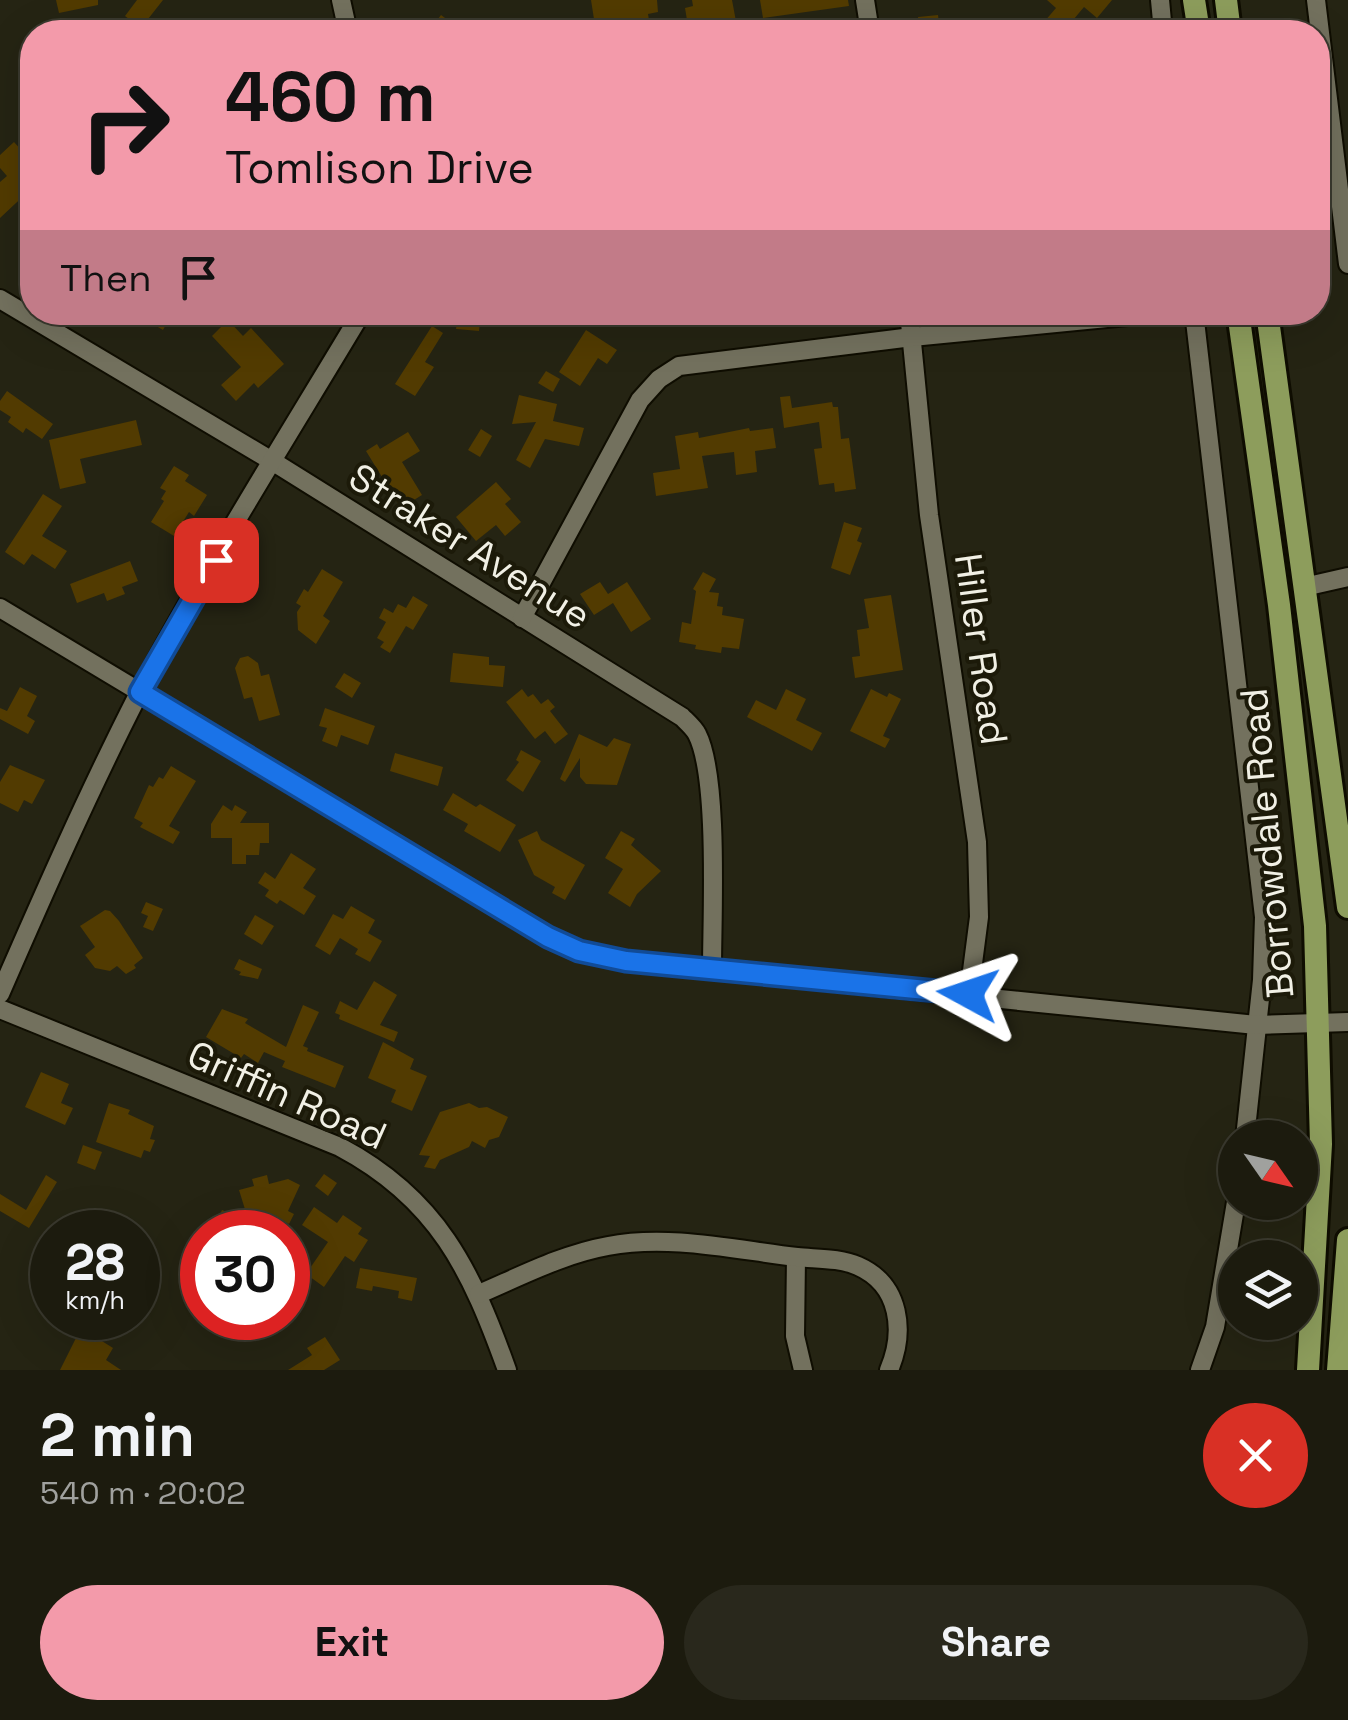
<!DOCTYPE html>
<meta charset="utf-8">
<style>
body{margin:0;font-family:"Space Grotesk",sans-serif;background:#29281c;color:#f1f3f6;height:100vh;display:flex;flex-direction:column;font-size:38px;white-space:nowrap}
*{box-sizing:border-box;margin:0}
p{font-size:32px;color:#a0a19e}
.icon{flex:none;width:55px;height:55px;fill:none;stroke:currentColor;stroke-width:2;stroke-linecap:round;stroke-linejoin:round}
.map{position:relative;height:1370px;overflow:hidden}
.sheet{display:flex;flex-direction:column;background:#1c1b0e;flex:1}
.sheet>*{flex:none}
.banner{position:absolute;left:20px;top:20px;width:1310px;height:305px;border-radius:40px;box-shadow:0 10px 40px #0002,0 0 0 2px #3a392e;background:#f39aaa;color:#111;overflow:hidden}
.needle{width:65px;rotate:124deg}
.tools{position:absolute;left:1218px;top:1120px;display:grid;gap:20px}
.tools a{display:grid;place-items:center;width:100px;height:100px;border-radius:50%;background:#1c1b0e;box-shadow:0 10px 40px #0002,0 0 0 2px #3a392e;font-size:50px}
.speed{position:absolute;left:30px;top:1210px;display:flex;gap:20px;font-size:50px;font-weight:700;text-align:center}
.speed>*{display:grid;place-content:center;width:130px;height:130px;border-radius:50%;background:#1c1b0e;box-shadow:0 10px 40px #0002,0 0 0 2px #3a392e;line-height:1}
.speed small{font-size:25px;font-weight:400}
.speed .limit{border:15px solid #d22;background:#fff;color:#111}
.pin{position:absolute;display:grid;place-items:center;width:85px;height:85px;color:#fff;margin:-42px;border-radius:20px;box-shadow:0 5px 15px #0006}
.me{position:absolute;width:110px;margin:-55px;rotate:275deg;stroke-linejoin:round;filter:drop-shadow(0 0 8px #0008)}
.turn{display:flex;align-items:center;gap:35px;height:210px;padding:0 40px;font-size:45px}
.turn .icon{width:130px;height:130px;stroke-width:2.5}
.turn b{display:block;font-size:70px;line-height:85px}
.then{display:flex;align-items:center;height:95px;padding:0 40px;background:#0003;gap:20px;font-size:38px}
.round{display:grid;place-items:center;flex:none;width:105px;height:105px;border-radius:52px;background:#29281c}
.head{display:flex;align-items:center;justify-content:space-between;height:170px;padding:0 40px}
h1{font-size:60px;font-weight:700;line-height:75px}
.cta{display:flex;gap:20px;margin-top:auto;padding:20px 40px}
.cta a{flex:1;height:115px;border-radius:60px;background:#f39aaa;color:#111;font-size:40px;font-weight:700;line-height:115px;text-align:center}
.cta a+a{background:#29281c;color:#f1f3f6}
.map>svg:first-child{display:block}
.building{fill:#523b01}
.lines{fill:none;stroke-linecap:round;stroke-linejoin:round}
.minor-casing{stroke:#0f0d01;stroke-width:22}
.major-casing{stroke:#0f0d01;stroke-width:28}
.minor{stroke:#73715e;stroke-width:18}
.major{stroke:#8d9d5c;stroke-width:22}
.route-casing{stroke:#114b97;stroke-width:25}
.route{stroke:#1a73e8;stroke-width:18}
.labels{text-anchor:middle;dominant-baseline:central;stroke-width:8;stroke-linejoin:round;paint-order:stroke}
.street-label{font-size:38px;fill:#f1f0e5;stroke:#1c1a09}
</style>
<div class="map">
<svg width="1348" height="1370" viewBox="0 0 1348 1370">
<rect width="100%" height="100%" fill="#252413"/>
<g class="building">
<path d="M56,0H98V5L59,13Z"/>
<path d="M137,0H163L141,28L125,16Z"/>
<path d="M591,0H657L658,12L648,14L651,32H596Z"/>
<path d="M692,0H732L738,32H689L685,8L693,6Z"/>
<path d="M760,0H848L849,6L763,18Z"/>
<path d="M1047,0H1112L1097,18L1084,7L1063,32H1056L1044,22L1056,8Z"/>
<path d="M441,15L464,32H428Z"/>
<path d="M938,15L940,32H920L918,17Z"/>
<path d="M521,20L524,32H480V27Z"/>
<path d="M14,142L32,162V188L0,218V182L7,176L0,168V155Z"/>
<path d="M132,312H173L163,330Z"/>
<path d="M458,312H481L479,331L456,329Z"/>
<path d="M618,312H650L627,327Z"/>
<path d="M228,320L243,336L251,328L284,364L258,388L254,383L236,401L221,385L241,367L212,336Z"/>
<path d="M432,326L443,333L425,362L434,367L415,396L395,384Z"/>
<path d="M586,330L617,350L607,364L598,358L580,386L559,372Z"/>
<path d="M546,371L560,379L553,392L538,383Z"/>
<path d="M7,391L53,424L42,439L26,428L23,433L8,422L11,417L0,410V401Z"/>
<path d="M519,395L557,404L553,421L584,428L579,446L545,439L530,468L516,460L536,422L512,424Z"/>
<path d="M790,396L792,408L832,402L833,407H838L841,439L849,438L856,489L835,492L834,483L819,485L814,449L822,448L819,422L784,428L780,397Z"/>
<path d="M136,420L142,445L80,459L86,483L60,489L49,440Z"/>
<path d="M749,428L750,431L773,428L776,448L755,451L757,472L736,475L734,452L702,456L708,488L656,496L653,473L680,469L675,436L698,432L699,438Z"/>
<path d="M481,429L492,436L480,457L468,450Z"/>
<path d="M408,432L420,451L402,462L422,495L401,508L366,451L377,444L380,449Z"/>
<path d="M174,466L189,475L185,481L207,495L194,516L189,512L174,536L151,522L164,501L161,499L166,491L160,488Z"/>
<path d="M496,482L511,499L505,504L521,522L505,536L496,525L476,541L456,517Z"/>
<path d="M43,494L62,506L42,536L67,551L55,569L32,554L24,565L5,552Z"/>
<path d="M844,522L862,528L857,541L862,543L850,575L831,568Z"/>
<path d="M130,561L138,581L122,587L125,594L107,601L104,593L77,603L70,584Z"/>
<path d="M322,569L343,582L323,616L330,621L316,644L298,630L297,612L301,606L296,603L304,589L308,592Z"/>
<path d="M703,572L716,579L709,592L719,593L717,606L723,607L722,615L744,619L739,649L722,647L721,653L695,649L696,645L679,642L682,622L691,624L696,591L693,589Z"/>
<path d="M600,582L608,594L627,582L651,619L631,632L613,603L594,615L580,594Z"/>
<path d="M891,595L903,670L855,678L852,657L860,656L857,630L869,628L864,599Z"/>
<path d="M413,596L428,605L413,630L406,626L390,653L380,647L384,642L377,638L386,622L379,618L384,608L393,613L398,604L406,608Z"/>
<path d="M453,653L489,657V665L505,666L503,687L450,682Z"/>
<path d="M248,656L258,663L261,676L269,674L280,715L259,721L252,697L244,699L235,668L240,658Z"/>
<path d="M344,673L361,683L352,698L335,687Z"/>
<path d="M20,687L37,696L27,716L35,721L28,734L0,719V708L7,711Z"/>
<path d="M522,689L528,697L533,694L541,704L548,699L555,707L550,711L568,734L555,744L545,731L535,739L506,702Z"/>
<path d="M786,689L806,699L796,720L822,733L812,751L747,717L756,700L776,710Z"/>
<path d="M871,689L887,697L889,693L901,699L883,736L890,739L885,748L850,731Z"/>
<path d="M325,708L375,726L368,745L341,735L337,747L322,741L327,728L319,726Z"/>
<path d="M579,734L607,747L614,738L631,744L617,785L586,784L580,777V758L565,782L560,779Z"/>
<path d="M521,750L541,761L523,792L506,780L519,762L516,760Z"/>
<path d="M395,753L443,767L438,786L390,771Z"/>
<path d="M10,765L45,780L32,804L24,800L18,812L0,803V782Z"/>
<path d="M171,766L196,781L169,826L180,832L173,844L140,827L143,823L134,818L149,785L153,787L159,777L163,779Z"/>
<path d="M453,793L476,807L480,804L516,825L500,852L464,831L468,824L443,810Z"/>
<path d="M223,805L232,811L235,805L247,812L240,823H269V843H260L259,855H246V864H232V838H211V824Z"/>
<path d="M537,831L541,840L585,865L565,900L552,893L555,887L534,875L518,840Z"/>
<path d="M621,831L635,839L631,845L661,871L637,894L630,907L608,893L623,869L605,858Z"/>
<path d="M291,853L316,869L303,888L316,896L304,915L280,900L277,904L265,896L269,890L258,883L265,872L275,879Z"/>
<path d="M146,902L163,909L153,931L143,927L148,916L141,913Z"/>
<path d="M351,906L375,920L368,933L382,941L370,962L355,954L358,949L340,938L330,955L315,946L333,914L343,919Z"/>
<path d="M105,910L110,911L119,921L143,958L134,965L136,968L126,974L117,966L110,971L95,968L85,955L95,947L80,926Z"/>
<path d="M255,915L274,926L262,945L244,934Z"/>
<path d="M239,959L262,969L258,979L239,975L241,972L234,969Z"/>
<path d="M374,981L397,995L380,1025L398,1032L394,1042L339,1019L340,1015L335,1013L340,1001L357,1010Z"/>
<path d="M303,1005L319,1012L303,1046L308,1048L307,1051L344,1066L335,1088L282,1067L285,1061L264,1052L258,1063L244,1054L241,1058L206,1037L222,1009L248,1019L245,1023L286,1047Z"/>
<path d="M383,1042L414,1059L410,1069L427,1076L412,1111L391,1102L396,1090L368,1078Z"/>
<path d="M41,1072L69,1084L61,1103L73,1108L65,1125L25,1107Z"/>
<path d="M109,1103L130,1110L128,1114L154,1126L150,1139L155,1140L150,1152L144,1150L141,1158L96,1142Z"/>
<path d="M469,1103L479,1108L487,1107L508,1117L499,1137L489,1140L485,1148L472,1141L469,1147L440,1160L435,1169L424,1167L430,1156L419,1155L440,1112Z"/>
<path d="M83,1145L102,1152L95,1170L77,1163Z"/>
<path d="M324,1174L337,1183L328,1196L315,1186Z"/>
<path d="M46,1175L57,1182L29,1228L0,1211V1194L26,1210Z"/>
<path d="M267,1175L269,1184L288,1179L300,1185L288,1211L294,1214L289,1224L277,1218L260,1232H252L239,1190L254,1186L252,1179Z"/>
<path d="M314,1207L337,1223L343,1215L362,1228L358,1234L368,1240L354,1262L345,1256L324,1287L306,1274L328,1242L302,1225Z"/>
<path d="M222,1210L239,1217L233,1231L216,1224Z"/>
<path d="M360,1268L417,1278L412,1301L398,1298L399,1291L373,1286L372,1291L356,1288Z"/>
<path d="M81,1328L113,1348L106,1360L121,1370H60Z"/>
<path d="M325,1337L340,1360L324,1370H288L312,1355L307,1348Z"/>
</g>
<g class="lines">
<defs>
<g id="minor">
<path d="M341,0L348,32"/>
<path d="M865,0L870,32"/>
<path d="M1160,0L1163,32"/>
<path d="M1316,0L1348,264"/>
<path d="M0,299L272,461L682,717C687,722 694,728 697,734C719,777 712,916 712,968"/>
<path d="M909,312L929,515L977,842L979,917L969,994"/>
<path d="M1194,312L1264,917L1262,980L1245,1138"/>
<path d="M1304,587L1348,577"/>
<path d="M0,608L548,937L579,951L626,961L1256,1025L1348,1022"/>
<path d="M522,618L640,400L659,379L679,366L912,337L1168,312"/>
<path d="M0,994C44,893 88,793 138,695C206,565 286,439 362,312"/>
<path d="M0,1009L340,1147C438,1199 471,1270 507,1370"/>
<path d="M796,1257L795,1336L803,1370"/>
<path d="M479,1294C521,1276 563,1254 608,1246C669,1234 736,1250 797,1257C816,1259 840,1258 858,1266C901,1285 905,1332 889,1370"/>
<path d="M1200,1370L1215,1327L1236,1202"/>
</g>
<g id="major">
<path d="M1194,0L1199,32"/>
<path d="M1226,0L1230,32"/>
<path d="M1238,312L1279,605L1315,926L1321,1144L1308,1370"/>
<path d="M1267,312L1348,907"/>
<path d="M1338,1370L1348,1240"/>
</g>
</defs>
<use href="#minor" class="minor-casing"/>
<use href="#major" class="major-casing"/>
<use href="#minor" class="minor"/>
<use href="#major" class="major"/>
</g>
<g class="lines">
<defs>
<path id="route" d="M216,560L140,692L548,937L579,951L626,961L968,994"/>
</defs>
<use href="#route" class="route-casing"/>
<use href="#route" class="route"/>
</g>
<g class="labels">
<g class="street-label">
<text transform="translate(470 546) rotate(32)">Straker Avenue</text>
<text transform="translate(981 649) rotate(82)">Hiller Road</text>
<text transform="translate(1267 843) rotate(-95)">Borrowdale Road</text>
<text transform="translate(287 1095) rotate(24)">Griffin Road</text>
</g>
</g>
</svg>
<div class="tools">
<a><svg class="needle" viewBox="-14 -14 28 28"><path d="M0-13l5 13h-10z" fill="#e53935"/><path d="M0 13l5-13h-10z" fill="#a0a19e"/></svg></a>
<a><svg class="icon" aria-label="layers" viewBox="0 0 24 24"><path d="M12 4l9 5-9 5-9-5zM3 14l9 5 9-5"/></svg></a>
</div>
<div class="speed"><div>28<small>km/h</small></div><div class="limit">30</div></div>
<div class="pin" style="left:216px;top:560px;background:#d93025"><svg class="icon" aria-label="arrive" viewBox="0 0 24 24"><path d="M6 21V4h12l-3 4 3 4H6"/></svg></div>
<svg class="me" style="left:968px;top:994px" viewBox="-20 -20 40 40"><path d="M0-17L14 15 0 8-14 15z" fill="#1a73e8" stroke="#fff" stroke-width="4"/></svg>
<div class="banner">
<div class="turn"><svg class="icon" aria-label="right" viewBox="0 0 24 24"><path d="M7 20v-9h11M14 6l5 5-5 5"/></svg><div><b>460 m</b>Tomlison Drive</div></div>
<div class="then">Then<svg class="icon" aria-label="arrive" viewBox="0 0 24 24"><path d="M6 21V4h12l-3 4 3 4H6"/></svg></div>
</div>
</div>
<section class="sheet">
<div class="head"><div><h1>2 min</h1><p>540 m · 20:02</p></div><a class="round" style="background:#d93025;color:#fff"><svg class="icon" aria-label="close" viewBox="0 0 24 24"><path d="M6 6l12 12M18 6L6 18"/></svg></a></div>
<div class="cta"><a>Exit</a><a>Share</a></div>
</section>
